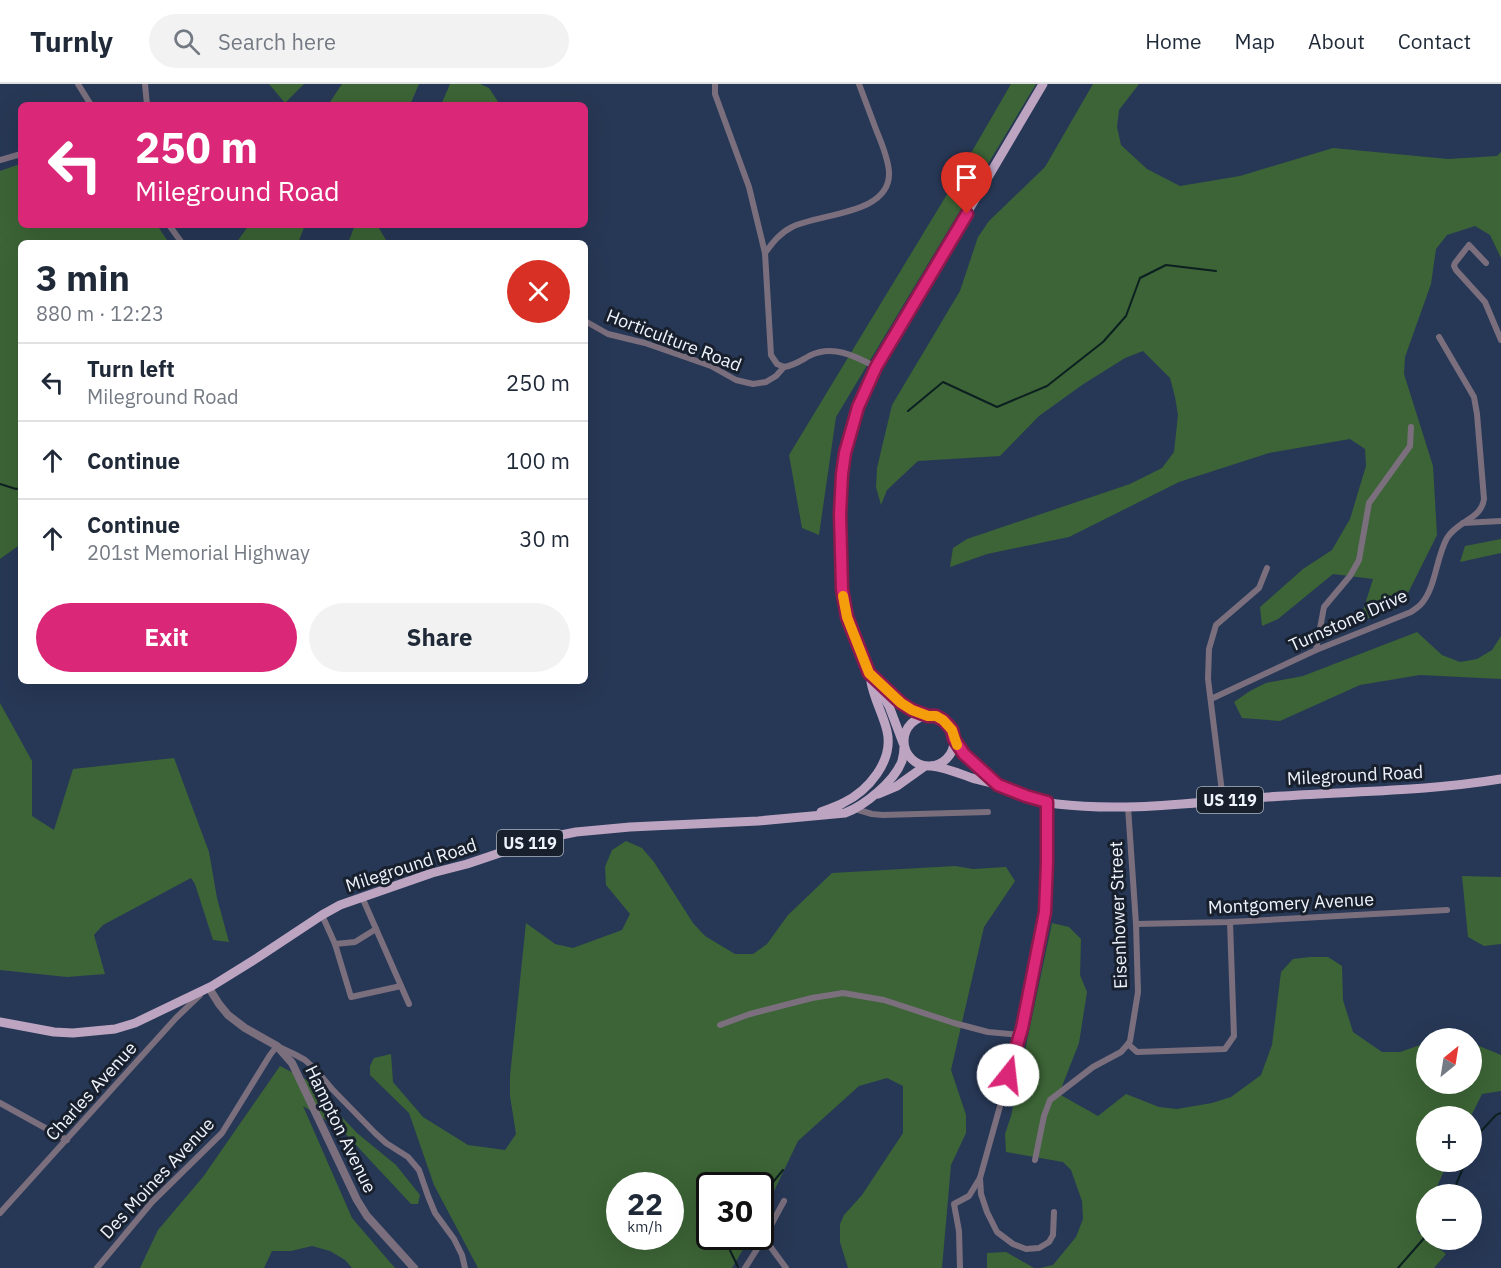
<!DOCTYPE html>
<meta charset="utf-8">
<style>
body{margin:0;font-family:"IBM Plex Sans",sans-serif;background:#f2f2f3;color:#1f2937;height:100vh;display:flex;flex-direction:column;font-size:22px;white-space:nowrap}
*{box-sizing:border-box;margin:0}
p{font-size:20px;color:#747a83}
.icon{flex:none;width:33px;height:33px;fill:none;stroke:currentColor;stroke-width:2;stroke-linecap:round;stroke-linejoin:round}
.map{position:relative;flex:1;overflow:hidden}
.side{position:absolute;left:18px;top:156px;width:570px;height:444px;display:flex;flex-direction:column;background:#fff;border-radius:9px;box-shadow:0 6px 24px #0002}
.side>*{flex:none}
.banner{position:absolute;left:18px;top:18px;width:570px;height:126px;border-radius:9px;box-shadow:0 6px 24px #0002;background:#db2777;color:#fff;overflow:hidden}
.needle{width:39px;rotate:30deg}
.fabs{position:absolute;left:1416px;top:944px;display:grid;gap:12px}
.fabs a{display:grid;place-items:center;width:66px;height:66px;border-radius:50%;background:#fff;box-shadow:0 6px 24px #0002;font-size:30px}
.speed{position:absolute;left:606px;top:1088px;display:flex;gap:12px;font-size:30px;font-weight:700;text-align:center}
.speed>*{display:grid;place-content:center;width:78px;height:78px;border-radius:50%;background:#fff;box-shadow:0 6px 24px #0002;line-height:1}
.speed small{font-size:15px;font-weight:400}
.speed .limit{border:3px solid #111;border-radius:9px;background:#fff;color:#111}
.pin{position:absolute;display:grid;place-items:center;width:51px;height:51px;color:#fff;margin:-62px -26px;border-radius:50% 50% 50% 0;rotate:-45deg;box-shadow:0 0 6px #0007}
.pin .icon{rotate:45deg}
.me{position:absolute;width:66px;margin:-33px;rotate:16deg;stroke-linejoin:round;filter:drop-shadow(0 0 4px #0008)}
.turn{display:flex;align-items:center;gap:21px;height:126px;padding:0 18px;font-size:27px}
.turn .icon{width:78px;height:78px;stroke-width:2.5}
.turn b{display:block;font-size:42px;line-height:51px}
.round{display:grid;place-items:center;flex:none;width:63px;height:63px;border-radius:32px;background:#f2f2f3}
.summary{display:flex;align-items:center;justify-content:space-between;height:102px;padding:0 18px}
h1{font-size:36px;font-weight:800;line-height:45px}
.action{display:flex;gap:12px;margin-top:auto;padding:12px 18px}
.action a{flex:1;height:69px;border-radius:36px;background:#db2777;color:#fff;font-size:24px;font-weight:800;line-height:69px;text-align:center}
.action a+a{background:#f2f2f3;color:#1f2937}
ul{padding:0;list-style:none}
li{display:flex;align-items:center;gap:18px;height:78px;padding:0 18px;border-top:2px solid #e0e1e3}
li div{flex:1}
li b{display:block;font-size:22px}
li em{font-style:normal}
header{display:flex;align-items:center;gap:36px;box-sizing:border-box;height:84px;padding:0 30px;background:#fff;border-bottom:2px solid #e0e1e3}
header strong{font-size:28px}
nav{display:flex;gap:33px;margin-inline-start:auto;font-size:21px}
.search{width:420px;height:54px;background:#f2f2f3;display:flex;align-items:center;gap:15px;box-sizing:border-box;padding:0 21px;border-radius:33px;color:#747a83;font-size:22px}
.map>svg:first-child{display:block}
.green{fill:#3c6436;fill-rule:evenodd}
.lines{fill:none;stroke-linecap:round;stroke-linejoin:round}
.stream{stroke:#0c2021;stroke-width:2}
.minor{stroke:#7b6f7e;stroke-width:6}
.tertiary{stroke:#7b6f7e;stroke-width:8}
.primary{stroke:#bda5c2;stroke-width:9}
.route-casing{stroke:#8e194d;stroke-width:15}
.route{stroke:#db2777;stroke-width:10}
.slow{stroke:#f59e0b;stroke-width:10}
.labels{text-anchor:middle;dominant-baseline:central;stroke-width:6;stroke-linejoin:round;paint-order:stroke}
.shield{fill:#18202e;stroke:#aeb4be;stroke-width:1.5}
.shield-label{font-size:16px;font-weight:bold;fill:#eff4fc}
.street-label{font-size:18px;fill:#eff4fc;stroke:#18202e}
</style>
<header>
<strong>Turnly</strong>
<div class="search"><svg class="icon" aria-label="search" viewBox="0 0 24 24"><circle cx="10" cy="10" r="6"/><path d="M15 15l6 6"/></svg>Search here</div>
<nav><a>Home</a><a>Map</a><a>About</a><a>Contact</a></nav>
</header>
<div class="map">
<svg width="1501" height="1184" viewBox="0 0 1501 1184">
<rect width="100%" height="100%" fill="#273856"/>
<g class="green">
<path d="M269,0H304L285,19Z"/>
<path d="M342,0H419L410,21H328Z"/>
<path d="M450,0H480L489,4L500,21H441Z"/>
<path d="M1011,0H1036L836,333L819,451L802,444L789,371L949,107Z"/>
<path d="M1093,0H1139L1119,26L1117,43L1121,61L1147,85L1180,102L1240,92L1333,64L1448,75L1497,72L1501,68V174L1490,151L1475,142L1447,151L1436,165L1431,200L1405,273L1404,290L1433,382L1437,451L1406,513L1394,525L1378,532L1360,536L1373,495L1333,490L1278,535L1262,542L1260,523L1303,485L1332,466L1350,435L1366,382L1365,365L1350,355L1269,369L1179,398L1069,453L987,470L950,483L953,464L967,455L1130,400L1162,384L1174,368L1178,331L1175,313L1170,294L1143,267L1125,274L1082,301L1039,332L1000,372L918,377L887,406L881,421L876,403L877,384L892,321L960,207L978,153L989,137L1045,83Z"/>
<path d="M17,81H21V141H157L169,159H21V460L0,475V87Z"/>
<path d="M249,141H305L298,159H236Z"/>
<path d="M355,141H377L386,156L392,159H348Z"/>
<path d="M1501,455V469L1460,478L1465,462Z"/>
<path d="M1417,548L1442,571L1460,578L1477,575L1492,566L1501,552V595L1420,591L1360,601L1280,637L1242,634L1234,618L1250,607L1266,599L1303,592Z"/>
<path d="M0,619L32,677V732L54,746L73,685L174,674L209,768L217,814L229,858L213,856L195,800L191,794L103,841L94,851L105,890L67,893L0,886Z"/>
<path d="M626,757L642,764L654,778L693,839L705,852L735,870H753L767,860L788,831L832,789L955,782L973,785L1006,783L1015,797L984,843L951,986L966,1031V1049L951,1081L942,1184H848L840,1158V1140L844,1131L862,1111L903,1049V1002L887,994L859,1002L798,1057L761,1134L760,1101H710V1152H751L732,1184H478L434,1101L409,1029L370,991V982L374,974L391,970L393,998L423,1033L468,1061L505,1066L516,1050L510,1012V992L526,839L555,860L573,864L622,846L630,830L606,801L605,783L612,766ZM620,1101H670V1152H620Z"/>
<path d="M1462,792L1501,793V860L1484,862L1468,853Z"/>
<path d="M1052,839L1069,843L1081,855L1080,891L1087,908L1079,959L1059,1010L1098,1032L1126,1010L1159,1023L1177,1025L1212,1019L1231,1013L1261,991L1272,961L1281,888L1293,875L1310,873H1328L1342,882L1343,916L1353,948L1382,968H1400L1426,959V999H1472V959L1501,971V1007L1482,1010L1471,1032H1426V1077H1448L1434,1110H1426V1128L1418,1148L1446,1170L1434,1184H1040L1053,1181L1076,1153L1083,1135L1082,1117L1071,1086L1063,1078L1006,1068L1005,1050L1011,1032Z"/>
<path d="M280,982L307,996L357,1049L396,1081L420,1111L418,1120H411L342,1046L303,1022L352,1134L395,1184H352L345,1176L330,1167L312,1162L291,1167H272L264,1184H140L158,1146L203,1093Z"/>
<path d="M1006,1168L1034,1184H987V1169Z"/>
</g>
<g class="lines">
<g class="stream">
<path d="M908,327L943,298L997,323L1047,302L1103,258L1126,232L1140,194L1166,181L1216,187"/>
<path d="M0,400L16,405L21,404"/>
<path d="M1472,1061L1473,1056L1496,1031L1501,1029"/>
<path d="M1452,1110L1466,1077"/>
<path d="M760,1114L783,1086"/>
<path d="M734,1152L728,1162L738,1183"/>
<path d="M1398,1184L1426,1152"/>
</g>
<g class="minor">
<path d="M78,0L91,21"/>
<path d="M145,0L147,21"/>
<path d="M715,0V10L749,103L765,169L771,271L777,280L784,283C795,281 800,277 809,272C833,260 855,272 876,283"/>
<path d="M0,76L21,70"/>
<path d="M169,141L182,159"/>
<path d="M765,169C773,158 780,149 792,143C819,129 891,131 889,88C888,74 882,60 877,48C871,32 865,16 859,0"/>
<path d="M1486,179L1469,161L1455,179L1454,182L1456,186L1485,218L1501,256"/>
<path d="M585,237L608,250L645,259L711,282L736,296L753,300L766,298L776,292L784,283"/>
<path d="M1463,439L1501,437"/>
<path d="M1316,566L1324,523L1350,492L1359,476L1369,419L1410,362L1411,343"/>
<path d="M1211,615L1316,566L1411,528C1415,525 1419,523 1422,519C1436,502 1436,474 1447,454C1458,436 1481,436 1484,415L1477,330L1474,313L1439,253"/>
<path d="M1223,716L1208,595L1209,565L1216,541L1259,504L1267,484"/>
<path d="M1128,723L1136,840L1138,908L1130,957L1128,960L1137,968L1225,965L1234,952L1230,838"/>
<path d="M855,725L872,730L883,731L988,728"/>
<path d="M362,813L409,920"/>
<path d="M322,831L335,860L351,913L401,902"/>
<path d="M1136,840L1230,838L1447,826"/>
<path d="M335,860L355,858L376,845"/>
<path d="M720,941L750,930L812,914L843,909L884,916L954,939L988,948L1020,951"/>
<path d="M0,1019L67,1056"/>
<path d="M1035,1076L1044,1032L1050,1016L1093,983L1121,968L1128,960"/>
<path d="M980,1094L981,1110L987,1128L997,1148L1013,1160L1026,1165L1039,1164L1049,1158L1053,1151L1054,1128"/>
<path d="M0,1129L176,934L200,911"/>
<path d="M764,1154L786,1184"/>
<path d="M97,1184L152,1118L222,1049L270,971L277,962L294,970L305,976L315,985L332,1005L375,1049L386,1059L408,1073L419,1086L428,1112L435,1129L454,1155L462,1171L465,1184"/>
<path d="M745,1184L764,1154L784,1117"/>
<path d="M960,1184L959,1147L954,1120L969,1112L980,1094L1022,943L1045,828L1048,779L1047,718"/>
</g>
<path class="tertiary" d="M209,904L219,920L228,931L245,944L277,962L292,979L357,1116L367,1132L414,1184"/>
<g class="primary">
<path d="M876,595L901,619L912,626L928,631"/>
<circle cx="929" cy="657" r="25"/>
<path d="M954,655L964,670L996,699"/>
<path d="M903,659L889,622L869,589L864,577L847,533L841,505L840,430L842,390L845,369L858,323L876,283L1043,0"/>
<path d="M932,682C947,684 960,690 975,695C982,697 990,698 997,701C1017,708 1036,718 1057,720C1132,729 1209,716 1284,712C1356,707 1429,707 1501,695"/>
<path d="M878,710L897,702L925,682"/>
<path d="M821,728C828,725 836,723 843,719C868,707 894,677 887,647C883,630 874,615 871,598"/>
<path d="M0,938L54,948L73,949L115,945L135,939L212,902L257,874L322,831L340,821L432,789L467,780L529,759L551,753L576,748L630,743L758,737L845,729C864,722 894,698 902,677C903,673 904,668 904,663"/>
</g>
</g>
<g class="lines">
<defs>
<path id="route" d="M967,130L876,283L858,323L845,369L842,390L840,430L842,505L847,533L869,589L901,619L912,626L928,632H936L943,636L948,641L952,646L954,655L964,670L998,701L1026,712L1047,718V779L1045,828L1022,944L1008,991"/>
</defs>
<use href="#route" class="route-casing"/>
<use href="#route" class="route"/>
<path class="slow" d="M843,512L847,533L869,589L901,619L912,626L928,632H936L943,636L952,646L957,661"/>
</g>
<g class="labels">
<g class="shield">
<rect x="1197" y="703" width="66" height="26" rx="4.5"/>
<rect x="497" y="746" width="66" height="26" rx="4.5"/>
</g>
<g class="shield-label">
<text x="1230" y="716">US 119</text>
<text x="530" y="759">US 119</text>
</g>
<g class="street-label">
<text transform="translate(674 256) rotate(21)">Horticulture Road</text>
<text transform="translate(1348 536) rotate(-24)">Turnstone Drive</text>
<text transform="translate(1355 691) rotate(-3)">Mileground Road</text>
<text transform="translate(411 781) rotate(-18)">Mileground Road</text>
<text transform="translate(1291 819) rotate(-3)">Montgomery Avenue</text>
<text transform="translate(1118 831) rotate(-92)">Eisenhower Street</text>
<text transform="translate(91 1007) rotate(-48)">Charles Avenue</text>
<text transform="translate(341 1045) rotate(64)">Hampton Avenue</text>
<text transform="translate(157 1094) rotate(-47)">Des Moines Avenue</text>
</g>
</g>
</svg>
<div class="fabs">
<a><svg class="needle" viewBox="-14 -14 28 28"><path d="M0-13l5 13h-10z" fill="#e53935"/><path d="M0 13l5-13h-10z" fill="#747a83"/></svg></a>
<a>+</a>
<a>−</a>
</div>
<div class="speed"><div>22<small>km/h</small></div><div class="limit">30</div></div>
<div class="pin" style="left:967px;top:130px;background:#d93025"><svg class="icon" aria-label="arrive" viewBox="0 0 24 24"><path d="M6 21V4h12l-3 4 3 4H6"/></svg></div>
<svg class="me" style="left:1008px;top:991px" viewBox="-20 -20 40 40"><circle r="19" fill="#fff"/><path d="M0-13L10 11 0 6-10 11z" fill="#db2777"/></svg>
<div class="banner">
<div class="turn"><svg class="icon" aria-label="left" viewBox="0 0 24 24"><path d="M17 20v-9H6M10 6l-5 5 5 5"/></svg><div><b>250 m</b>Mileground Road</div></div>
</div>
<section class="side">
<div class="summary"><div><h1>3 min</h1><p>880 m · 12:23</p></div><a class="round" style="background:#d93025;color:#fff"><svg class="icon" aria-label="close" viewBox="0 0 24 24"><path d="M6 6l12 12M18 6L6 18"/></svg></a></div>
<ul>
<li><svg class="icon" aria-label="left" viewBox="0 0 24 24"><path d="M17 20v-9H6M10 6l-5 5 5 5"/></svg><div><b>Turn left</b><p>Mileground Road</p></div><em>250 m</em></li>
<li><svg class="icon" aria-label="ahead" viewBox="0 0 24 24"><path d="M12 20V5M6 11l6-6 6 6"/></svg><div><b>Continue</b></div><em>100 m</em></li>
<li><svg class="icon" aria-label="ahead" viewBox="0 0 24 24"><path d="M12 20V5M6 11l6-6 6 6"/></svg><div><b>Continue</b><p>201st Memorial Highway</p></div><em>30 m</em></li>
</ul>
<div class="action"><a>Exit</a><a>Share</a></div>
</section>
</div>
